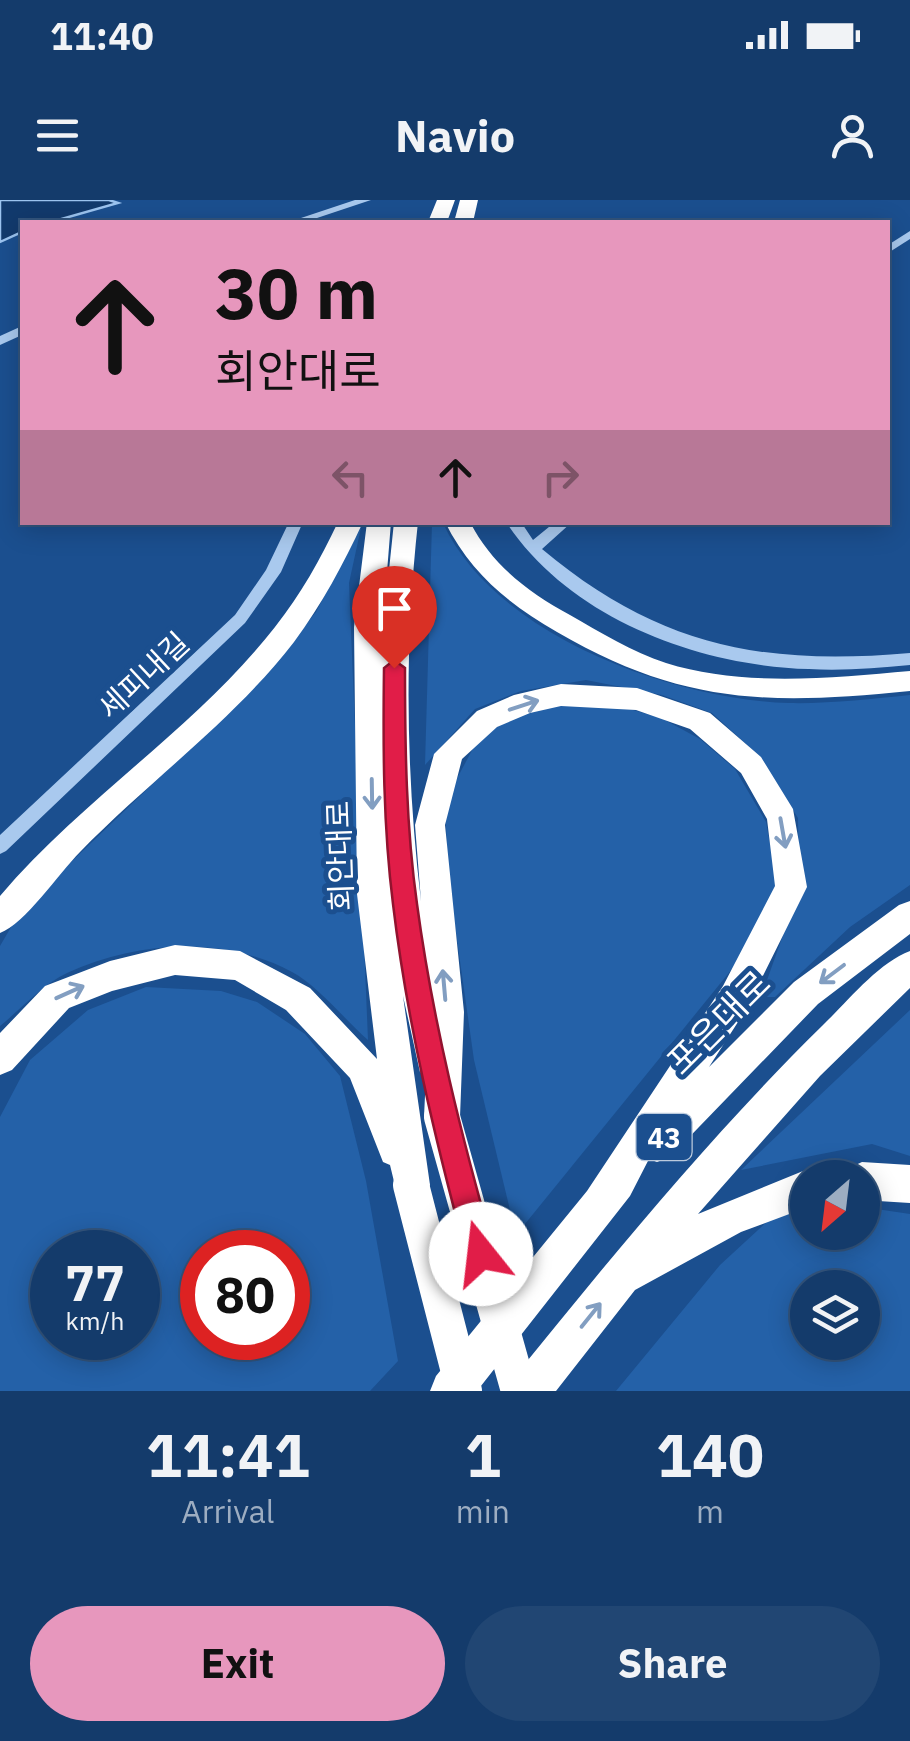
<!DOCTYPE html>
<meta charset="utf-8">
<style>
body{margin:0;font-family:"IBM Plex Sans","Noto Sans KR",sans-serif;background:#214673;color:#f1f3f6;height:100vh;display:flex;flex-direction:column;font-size:38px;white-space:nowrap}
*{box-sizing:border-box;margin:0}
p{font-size:32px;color:#9dadc1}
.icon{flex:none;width:55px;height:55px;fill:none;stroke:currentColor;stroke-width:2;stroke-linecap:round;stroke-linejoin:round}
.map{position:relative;height:1191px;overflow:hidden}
.sheet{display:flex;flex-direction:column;background:#143b6b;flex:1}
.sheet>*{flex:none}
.hud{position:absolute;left:20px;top:20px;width:870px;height:305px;border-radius:0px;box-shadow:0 5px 25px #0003,0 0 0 2px #33557e;background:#e797bd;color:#111;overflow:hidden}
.needle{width:65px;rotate:208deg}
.fabs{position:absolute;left:790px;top:960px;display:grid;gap:20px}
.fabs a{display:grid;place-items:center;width:90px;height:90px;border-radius:50%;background:#143b6b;box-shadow:0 5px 25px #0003,0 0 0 2px #33557e;font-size:50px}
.speed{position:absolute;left:30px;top:1030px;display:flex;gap:20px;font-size:50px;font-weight:700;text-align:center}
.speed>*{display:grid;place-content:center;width:130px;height:130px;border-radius:50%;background:#143b6b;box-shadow:0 5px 25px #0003,0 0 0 2px #33557e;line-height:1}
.speed small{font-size:25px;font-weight:400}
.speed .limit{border:15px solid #d22;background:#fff;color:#111}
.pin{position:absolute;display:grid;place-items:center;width:85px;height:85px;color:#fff;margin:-102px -42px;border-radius:50% 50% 50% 0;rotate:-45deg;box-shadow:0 0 10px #0007}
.pin .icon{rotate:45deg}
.me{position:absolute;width:110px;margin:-55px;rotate:344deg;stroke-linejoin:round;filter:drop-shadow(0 0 8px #0008)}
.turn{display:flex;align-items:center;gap:35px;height:210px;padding:0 30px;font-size:45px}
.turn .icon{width:130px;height:130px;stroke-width:2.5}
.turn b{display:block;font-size:70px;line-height:85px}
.lanes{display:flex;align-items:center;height:95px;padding:0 30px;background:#0003;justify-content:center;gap:50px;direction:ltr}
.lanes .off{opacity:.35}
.eta{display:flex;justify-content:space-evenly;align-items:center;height:170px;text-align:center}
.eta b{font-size:60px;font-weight:700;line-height:70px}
.button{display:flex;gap:20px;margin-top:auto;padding:20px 30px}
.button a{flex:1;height:115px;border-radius:60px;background:#e797bd;color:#111;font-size:40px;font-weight:700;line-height:115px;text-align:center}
.button a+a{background:#214673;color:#f1f3f6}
.status{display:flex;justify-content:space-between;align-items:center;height:70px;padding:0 50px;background:#143b6b;direction:ltr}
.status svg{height:28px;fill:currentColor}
header{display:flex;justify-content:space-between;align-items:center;height:130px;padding:0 30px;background:#143b6b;font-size:45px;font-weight:700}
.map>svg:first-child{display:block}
.green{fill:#2461a8;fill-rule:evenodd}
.water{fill:#123a6d;stroke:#9cc4f0;stroke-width:2.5}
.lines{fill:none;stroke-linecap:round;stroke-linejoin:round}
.minor{fill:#a9c9ee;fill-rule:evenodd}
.highway{fill:#fff;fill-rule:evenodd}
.highway-bridge{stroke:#fff;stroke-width:36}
.oneway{stroke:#829ec1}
.route{fill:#e11d48;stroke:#92132f;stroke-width:2.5}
.labels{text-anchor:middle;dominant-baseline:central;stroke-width:10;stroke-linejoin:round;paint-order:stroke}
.shield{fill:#1b4f8f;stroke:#bbcadd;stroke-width:2.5}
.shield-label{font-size:28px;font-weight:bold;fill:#fff}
.street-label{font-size:30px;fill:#fff;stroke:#1b4f8f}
.near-street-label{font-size:35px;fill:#fff;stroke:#1b4f8f}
</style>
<div class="status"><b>11:40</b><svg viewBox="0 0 49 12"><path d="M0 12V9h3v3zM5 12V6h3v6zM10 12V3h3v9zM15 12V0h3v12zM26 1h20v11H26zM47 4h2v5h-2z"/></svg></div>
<header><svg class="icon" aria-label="menu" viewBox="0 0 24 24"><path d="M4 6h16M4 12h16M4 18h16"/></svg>Navio<svg class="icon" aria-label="person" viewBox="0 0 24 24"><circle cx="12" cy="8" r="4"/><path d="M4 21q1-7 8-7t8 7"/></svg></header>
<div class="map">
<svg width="910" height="1191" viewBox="0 0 910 1191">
<rect width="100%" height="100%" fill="#1b4f8f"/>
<g class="green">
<path d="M362,323L349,383L368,840C345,820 317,785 292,772C223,735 137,741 67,773C43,784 21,809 0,826V746L21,710L258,483L316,412Z"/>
<path d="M432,323H443C494,435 672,499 788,503C828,504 870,499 910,495V685L850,727L775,797H761L799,690L798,618L757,554L712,513L662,495L586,480L521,491L475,509L425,565Z"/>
<path d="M560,504L619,506L661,518L700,539L735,569L766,622L777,682L745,753L516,1035L474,860L448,676L445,601L478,539L516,515Z"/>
<path d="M146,787L221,791L257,802L305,834L340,876L366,981L398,1161L370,1191H0V917L30,860L88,810ZM52,1052H138V1138H52ZM288,1052V1138H202V1052Z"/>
<path d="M910,810V956L872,944L741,970Z"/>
<path d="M863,1007L910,1014V1191H616L720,1065L772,1017L807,1011L808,1032H862ZM808,1088H862V1142H808Z"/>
</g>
<path class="water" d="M0,0H109L118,3L51,22H22V32L0,42Z"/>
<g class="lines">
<g class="minor">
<path d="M355,0H371L305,22H289Z"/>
<path d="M910,31V39L888,53V45Z"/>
<path d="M22,126V135L0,145V136Z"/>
<path d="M289,322H303L281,372L245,423L6,651L0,654V635L235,415L266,370Z"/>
<path d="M506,322H521L533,340L555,322H572L542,349C658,446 761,466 910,453V465C876,468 843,471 809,469C698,466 569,418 506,322Z"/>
</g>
<g class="highway">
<path d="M437,0H455L447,22H428Z"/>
<path d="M460,0H478L473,22H454Z"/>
<path d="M338,322H363C343,365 322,404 294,442C233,521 149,581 80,652C59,673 25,724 0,733V696C83,598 196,528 275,427C301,394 320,360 338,322Z"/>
<path d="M367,322H391L381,447L394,322H418C404,449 406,574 421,701L415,625L434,554L477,511L514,495L561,484L637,488L710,513L761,557L793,609L807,687L747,808L709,867L794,782L899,705L910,701V734L818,804L670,957L657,962L649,959L630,996L477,1191H430L436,1176L587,991L723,786L775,686L767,619L741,573L690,529L636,510L561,506L530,513L497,527L462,559L445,625L464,812L460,917L455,929L442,935L429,929L424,917L426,874L420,872L403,796L430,985L424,998L411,1004L398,998L390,965L383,962L350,878L286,810L235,780L175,775L112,791L69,808L12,870L0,875V833L45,786L110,761L175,745L240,751L310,788L377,859L357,694L354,427Z"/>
<path d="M445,322H470C492,365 528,392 570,415C600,432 632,452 666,463C742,487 831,478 910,471V491C769,505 683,505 557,432C509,404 471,374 445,322Z"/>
<path d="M910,751V788L820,876L698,1014L808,969L822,978H808V1007L741,1032L635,1090L556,1191H509L515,1176C613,1055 712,934 823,825C848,801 878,763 910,751Z"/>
<path d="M862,962L910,965V1003L862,1000V978H845L849,968Z"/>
</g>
<g class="highway-bridge">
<path d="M442,917L519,1191"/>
<path d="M411,985L464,1191"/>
</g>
</g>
<defs><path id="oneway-shaft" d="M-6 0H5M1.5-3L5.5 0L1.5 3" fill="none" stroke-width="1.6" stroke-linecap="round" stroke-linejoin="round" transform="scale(2.5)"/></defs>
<g class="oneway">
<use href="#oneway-shaft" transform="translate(524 505) rotate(-18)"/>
<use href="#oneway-shaft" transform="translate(372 594) rotate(89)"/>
<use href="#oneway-shaft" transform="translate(783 633) rotate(80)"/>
<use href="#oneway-shaft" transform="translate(832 774) rotate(143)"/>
<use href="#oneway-shaft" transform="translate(444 785) rotate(-95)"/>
<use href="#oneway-shaft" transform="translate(70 792) rotate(-24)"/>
<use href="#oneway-shaft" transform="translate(591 1115) rotate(-51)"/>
</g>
<path class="route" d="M394,460L405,468C405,546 406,626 417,704C433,823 462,939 495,1054L491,1064L481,1069L470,1064L466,1054C435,939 407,822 393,704C383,625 383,546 384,468Z"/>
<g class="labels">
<rect class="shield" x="636.5" y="914" width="55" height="46" rx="8"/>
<g class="shield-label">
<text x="664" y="937">43</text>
</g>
<g class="street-label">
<text transform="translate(143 475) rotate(-43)">세피내길</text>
<text transform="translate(339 656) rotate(-92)">회안대로</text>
</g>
<g class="near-street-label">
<text transform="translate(718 822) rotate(-45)">포은대로</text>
</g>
</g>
</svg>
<div class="fabs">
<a><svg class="needle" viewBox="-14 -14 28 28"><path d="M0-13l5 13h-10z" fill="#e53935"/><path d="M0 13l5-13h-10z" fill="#9dadc1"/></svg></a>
<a><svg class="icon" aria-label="layers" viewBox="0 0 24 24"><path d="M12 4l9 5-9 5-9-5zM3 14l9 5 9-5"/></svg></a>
</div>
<div class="speed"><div>77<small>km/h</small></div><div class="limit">80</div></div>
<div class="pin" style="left:394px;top:468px;background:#d93025"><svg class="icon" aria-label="arrive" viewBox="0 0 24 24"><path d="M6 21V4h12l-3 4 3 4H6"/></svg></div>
<svg class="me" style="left:481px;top:1054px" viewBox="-20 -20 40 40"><circle r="19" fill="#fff"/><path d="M0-13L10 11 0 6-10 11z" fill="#e11d48"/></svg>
<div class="hud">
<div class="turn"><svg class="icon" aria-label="ahead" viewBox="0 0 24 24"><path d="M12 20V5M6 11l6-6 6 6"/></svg><div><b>30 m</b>회안대로</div></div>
<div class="lanes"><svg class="icon off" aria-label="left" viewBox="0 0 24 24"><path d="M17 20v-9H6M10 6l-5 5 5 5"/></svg><svg class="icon" aria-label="ahead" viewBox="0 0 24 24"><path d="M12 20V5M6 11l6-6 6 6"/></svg><svg class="icon off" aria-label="right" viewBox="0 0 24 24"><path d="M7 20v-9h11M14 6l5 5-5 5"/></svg></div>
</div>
</div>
<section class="sheet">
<div class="eta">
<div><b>11:41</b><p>Arrival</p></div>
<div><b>1</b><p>min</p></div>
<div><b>140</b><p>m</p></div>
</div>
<div class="button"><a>Exit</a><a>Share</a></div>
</section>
